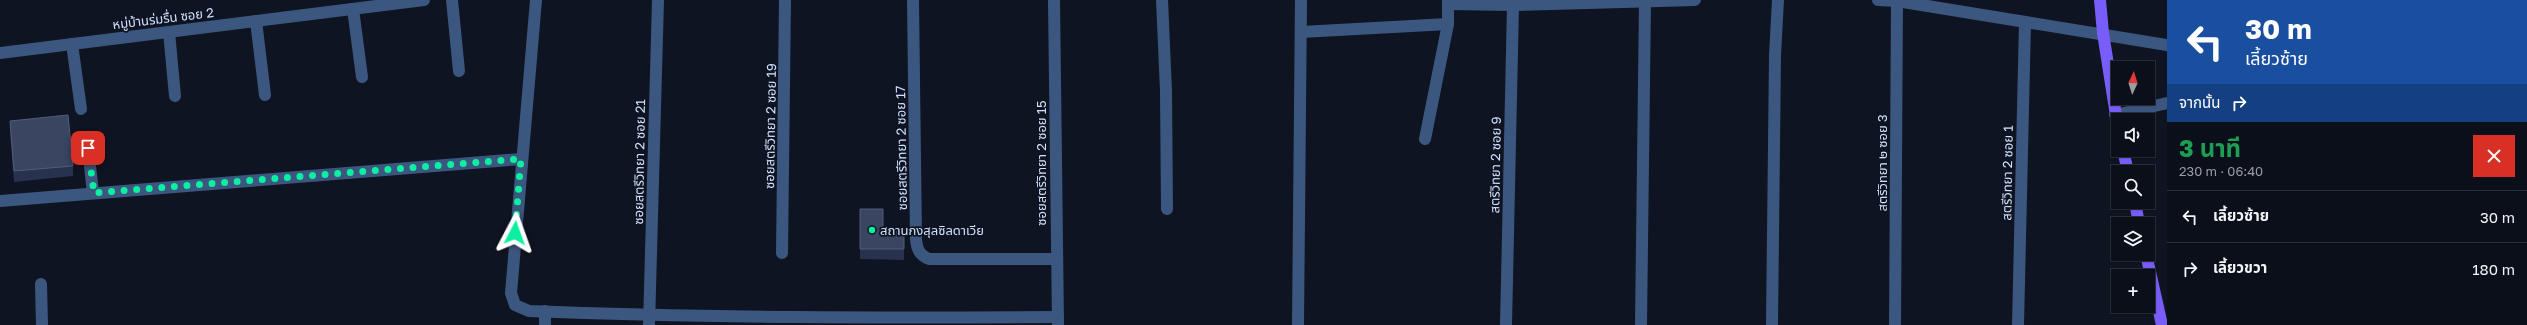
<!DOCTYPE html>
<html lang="th">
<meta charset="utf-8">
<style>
body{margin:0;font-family:"Golos Text","Noto Sans Thai",sans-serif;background:#141823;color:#f1f3f6;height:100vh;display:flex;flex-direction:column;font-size:15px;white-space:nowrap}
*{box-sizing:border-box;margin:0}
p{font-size:13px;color:#9a9ca2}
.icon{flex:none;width:22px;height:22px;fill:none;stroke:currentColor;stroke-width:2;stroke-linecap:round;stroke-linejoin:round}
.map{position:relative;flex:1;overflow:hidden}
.drawer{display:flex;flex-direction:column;background:#0b0f1a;width:360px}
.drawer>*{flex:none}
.banner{background:#1a4fa0;color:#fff;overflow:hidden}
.needle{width:26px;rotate:4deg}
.tools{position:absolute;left:2111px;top:61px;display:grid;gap:8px}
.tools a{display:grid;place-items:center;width:44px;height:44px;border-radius:0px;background:#0b0f1a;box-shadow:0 1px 3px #0004,0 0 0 1px #2b2f39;font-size:20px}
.pin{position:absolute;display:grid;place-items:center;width:34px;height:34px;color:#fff;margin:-17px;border-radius:8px;box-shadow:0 2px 6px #0006}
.me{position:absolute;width:44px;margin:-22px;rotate:4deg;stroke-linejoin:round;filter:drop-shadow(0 0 3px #0008)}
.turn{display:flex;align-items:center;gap:14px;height:84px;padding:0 12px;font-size:18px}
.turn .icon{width:52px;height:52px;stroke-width:2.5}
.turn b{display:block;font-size:28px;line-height:34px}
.then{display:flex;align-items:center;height:38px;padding:0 12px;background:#0003;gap:8px;font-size:15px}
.round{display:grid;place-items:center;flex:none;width:42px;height:42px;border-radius:0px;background:#141823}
.overview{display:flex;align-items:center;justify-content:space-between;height:68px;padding:0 12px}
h1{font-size:24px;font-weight:700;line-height:30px;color:#1e9e55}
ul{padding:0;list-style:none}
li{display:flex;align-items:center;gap:12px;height:52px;padding:0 12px;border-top:1px solid #2b2f39}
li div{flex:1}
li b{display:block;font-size:15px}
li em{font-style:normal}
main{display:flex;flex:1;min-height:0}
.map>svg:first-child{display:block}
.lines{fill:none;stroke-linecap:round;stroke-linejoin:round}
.minor{stroke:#3c577f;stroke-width:12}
.major{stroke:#795df8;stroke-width:12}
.wall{fill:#28324f}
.building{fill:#3a4562;stroke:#525d7a}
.route{stroke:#0af0a0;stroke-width:7;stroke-dasharray:0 12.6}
.poi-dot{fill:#0af0a0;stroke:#0f1422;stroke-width:1.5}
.labels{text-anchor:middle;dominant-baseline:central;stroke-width:3.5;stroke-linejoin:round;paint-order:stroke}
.street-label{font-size:13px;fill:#d1e0fd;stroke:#0f1422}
.poi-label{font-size:13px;fill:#d1e0fd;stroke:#0f1422;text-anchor:start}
</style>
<main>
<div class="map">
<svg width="2167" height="325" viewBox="0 0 2167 325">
<rect width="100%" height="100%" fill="#0f1422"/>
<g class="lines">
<g class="minor">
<path d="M452,0L459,71"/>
<path d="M536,0L511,293L515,305L529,311C705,318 881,318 1058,317"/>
<path d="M913,0L916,239C917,249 919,255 929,259H1056"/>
<path d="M1054,0L1058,324"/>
<path d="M1162,0L1166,91L1167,209"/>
<path d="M1878,0L1897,1L2167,45"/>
<path d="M1448,4L1513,5L1695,0"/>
<path d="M353,9L362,77"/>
<path d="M256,21L265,95"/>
<path d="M169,32L175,96"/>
<path d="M1301,32L1448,24"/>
<path d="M72,44L81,109"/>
<path d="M0,53L424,0"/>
<path d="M2115,115L2167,103"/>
<path d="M1425,139L1448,24V0"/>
<path d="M88,148L93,193"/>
<path d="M0,201L521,159"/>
<path d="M782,253L785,0"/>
<path d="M41,284L42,325"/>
<path d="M545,325V311"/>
<path d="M649,325L658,0"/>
<path d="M1298,325L1301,0"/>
<path d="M1506,325L1513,5"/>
<path d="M1641,325L1645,2"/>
<path d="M1772,325L1775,55L1778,0"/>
<path d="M1895,325L1897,1"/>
<path d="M2018,325L2025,22"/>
</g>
<g class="major">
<path d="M2100,0L2103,33L2118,128"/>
<path d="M2123,150L2128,172"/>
<path d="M2135,202L2139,224"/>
<path d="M2146,254L2162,325"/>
</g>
</g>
<g class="wall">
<path d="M10,121L73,166V176L14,182L10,131Z"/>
<path d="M860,209L883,230H904V260L860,259Z"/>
</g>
<g class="building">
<path d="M68,115L73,166L14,171L10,121Z"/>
<path d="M860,209H883V230H904V249H860Z"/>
</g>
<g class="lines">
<path class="route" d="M88,148L94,193L521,159L515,233"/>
</g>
<circle class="poi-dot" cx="872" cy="230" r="4"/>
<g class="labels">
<g class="street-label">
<text transform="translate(163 18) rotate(-7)">หมู่บ้านร่มรื่น ซอย 2</text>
<text transform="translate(770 126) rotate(-89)">ซอยสตรีวิทยา 2 ซอย 19</text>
<text transform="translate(901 148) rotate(-91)">ซอยสตรีวิทยา 2 ซอย 17</text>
<text transform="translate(639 162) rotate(-89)">ซอยสตรีวิทยา 2 ซอย 21</text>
<text transform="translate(1041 163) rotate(-90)">ซอยสตรีวิทยา 2 ซอย 15</text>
<text transform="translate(1882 163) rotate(-90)">สตรีวิทยา ๒ ซอย 3</text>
<text transform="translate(1495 165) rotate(-89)">สตรีวิทยา 2 ซอย 9</text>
<text transform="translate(2007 173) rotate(-89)">สตรีวิทยา 2 ซอย 1</text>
</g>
<g class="poi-label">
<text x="880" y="230">สถานกงสุลซิลดาเวีย</text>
</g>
</g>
</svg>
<div class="tools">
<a><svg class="needle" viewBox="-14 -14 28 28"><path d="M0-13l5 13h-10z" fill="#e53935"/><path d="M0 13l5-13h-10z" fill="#9a9ca2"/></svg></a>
<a><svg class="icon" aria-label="sound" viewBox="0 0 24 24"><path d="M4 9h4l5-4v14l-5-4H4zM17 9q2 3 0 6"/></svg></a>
<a><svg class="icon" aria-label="search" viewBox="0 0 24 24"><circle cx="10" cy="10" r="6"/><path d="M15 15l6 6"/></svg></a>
<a><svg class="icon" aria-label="layers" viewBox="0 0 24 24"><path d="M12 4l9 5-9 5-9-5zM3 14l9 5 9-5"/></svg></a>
<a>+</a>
</div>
<div class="pin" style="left:88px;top:148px;background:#d93025"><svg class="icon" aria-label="arrive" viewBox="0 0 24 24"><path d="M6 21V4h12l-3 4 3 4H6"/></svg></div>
<svg class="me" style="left:515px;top:233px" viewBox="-20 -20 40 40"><path d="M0-17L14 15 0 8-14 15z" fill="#0af0a0" stroke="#fff" stroke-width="4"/></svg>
</div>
<section class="drawer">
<div class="banner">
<div class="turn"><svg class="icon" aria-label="left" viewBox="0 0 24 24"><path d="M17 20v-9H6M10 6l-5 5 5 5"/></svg><div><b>30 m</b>เลี้ยวซ้าย</div></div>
<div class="then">จากนั้น<svg class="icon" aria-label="right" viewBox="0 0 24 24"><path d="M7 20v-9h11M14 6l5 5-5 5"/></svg></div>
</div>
<div class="overview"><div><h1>3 นาที</h1><p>230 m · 06:40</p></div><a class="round" style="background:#d93025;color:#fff"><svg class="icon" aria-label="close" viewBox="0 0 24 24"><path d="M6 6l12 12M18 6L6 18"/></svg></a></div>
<ul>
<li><svg class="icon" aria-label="left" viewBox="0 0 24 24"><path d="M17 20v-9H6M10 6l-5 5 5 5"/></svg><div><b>เลี้ยวซ้าย</b></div><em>30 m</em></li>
<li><svg class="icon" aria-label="right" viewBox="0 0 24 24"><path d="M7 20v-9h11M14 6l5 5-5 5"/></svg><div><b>เลี้ยวขวา</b></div><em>180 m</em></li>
</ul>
</section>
</main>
